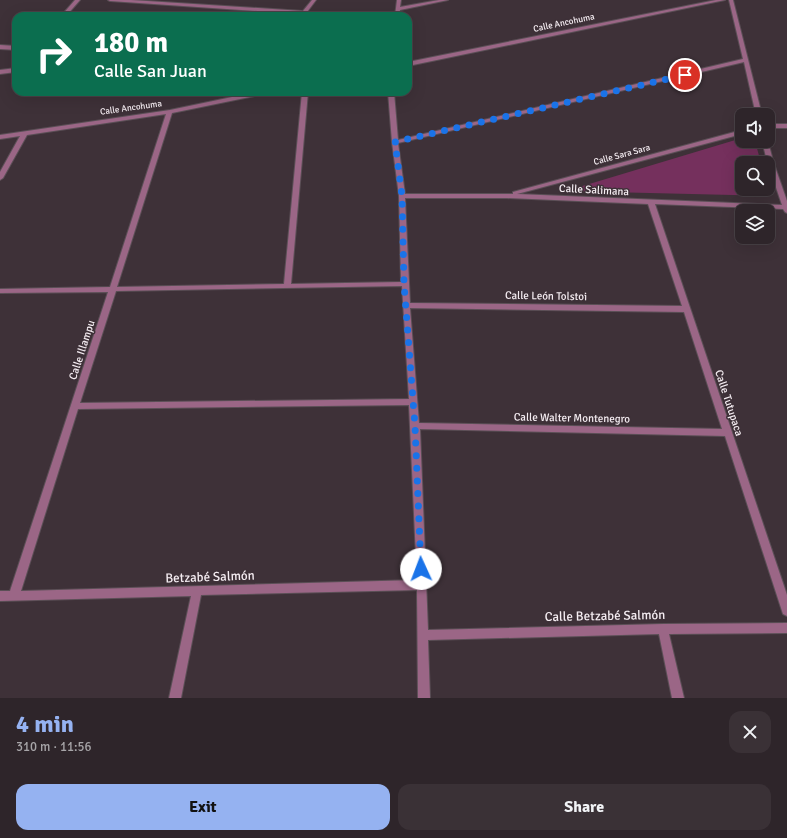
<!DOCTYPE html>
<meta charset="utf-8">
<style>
body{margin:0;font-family:Signika,sans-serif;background:#3a3136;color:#f1f3f6;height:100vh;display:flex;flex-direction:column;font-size:15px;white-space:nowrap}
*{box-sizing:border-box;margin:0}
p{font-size:13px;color:#a7a5a8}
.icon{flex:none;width:22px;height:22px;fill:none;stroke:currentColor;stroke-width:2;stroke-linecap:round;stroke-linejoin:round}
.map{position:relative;height:698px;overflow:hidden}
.panel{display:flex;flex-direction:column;background:#2e252a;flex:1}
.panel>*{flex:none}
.banner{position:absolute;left:12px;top:12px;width:400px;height:84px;border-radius:12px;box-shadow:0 4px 16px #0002,0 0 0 1px #494247;background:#0b6e4f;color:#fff;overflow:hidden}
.tools{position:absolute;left:735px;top:108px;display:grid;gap:8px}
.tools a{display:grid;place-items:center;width:40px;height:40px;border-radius:8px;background:#2e252a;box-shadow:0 4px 16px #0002,0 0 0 1px #494247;font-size:20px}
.pin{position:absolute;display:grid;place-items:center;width:34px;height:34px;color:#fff;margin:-17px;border:2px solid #fff;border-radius:50%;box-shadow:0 1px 4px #0007}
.me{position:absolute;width:44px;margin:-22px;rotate:358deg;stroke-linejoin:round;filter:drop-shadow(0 0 3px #0008)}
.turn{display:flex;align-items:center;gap:14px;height:84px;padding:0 16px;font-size:18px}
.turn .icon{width:52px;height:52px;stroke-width:2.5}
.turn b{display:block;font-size:28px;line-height:34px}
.round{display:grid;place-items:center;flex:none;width:42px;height:42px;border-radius:12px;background:#3a3136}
.overview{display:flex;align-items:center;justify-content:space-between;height:68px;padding:0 16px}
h1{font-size:24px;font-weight:800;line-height:30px;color:#95b2f1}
.action{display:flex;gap:8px;margin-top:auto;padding:8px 16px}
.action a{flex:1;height:46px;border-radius:12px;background:#95b2f1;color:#111;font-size:16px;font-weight:800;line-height:46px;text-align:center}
.action a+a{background:#3a3136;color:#f1f3f6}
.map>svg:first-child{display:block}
.green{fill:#75305d}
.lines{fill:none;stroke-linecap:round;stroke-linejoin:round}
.street-casing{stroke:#5b4f56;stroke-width:2}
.street{fill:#9b6686;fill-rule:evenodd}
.route{stroke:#1a73e8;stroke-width:7;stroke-dasharray:0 12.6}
.labels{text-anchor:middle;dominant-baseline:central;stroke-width:3;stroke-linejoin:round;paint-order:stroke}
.far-street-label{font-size:9px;fill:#f5edf2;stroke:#3e3138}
.street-label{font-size:11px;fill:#f5edf2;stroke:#3e3138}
.near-street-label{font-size:13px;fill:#f5edf2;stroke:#3e3138}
</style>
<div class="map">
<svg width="787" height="698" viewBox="0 0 787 698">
<rect width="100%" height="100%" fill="#3e3138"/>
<path class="green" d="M742,138V141H755L761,163H742V189H768L770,196L566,191Z"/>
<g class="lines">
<defs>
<g id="street">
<path d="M75,0H80L66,16H61Z"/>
<path d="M108,0H131L303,11L312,0H316L304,16H300L301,14L110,1Z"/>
<path d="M397,0H401L400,7L439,0H448L400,10L399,16H395Z"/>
<path d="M716,0H725L408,66V62Z"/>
<path d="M729,0H733L762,115H756L744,62L398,143L405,194H513V192L742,130V134L517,194L782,205L767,161L762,141H768L773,161L787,201V213L785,212L783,209L655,204L787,595V616L783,614L782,611L725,436L420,429L428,630L663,624L787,623V633L669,634L684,698H672L659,634L428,640L430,698H418L417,590L201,595L181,698H169L191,596L0,601V591H10L108,292L0,293V289L110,287L166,114L27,135L3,178L0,180V172L20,136L0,139V135L170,110L256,92H267L264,94L172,113L117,287L284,284L302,92H308L291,284L401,282L399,196L392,142L388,92H394L398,140L743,59ZM405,198H507L648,204L682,306L410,303ZM402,286L409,399L80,403L116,291ZM410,308L684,312L722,429L419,423ZM409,405L417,580L21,591L78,409Z"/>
<path d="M0,45L16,46V50L0,49Z"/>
<path d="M16,68V72L0,74V70Z"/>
<rect x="768" y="124" width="19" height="4"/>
</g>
</defs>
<use href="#street" class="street-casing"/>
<use href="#street" class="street"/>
</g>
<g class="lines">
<path class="route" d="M421,569L415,426L404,284L402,196L395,142L685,75"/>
</g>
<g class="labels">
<g class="far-street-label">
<text transform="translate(564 23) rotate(-12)">Calle Ancohuma</text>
<text transform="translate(131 108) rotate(-8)">Calle Ancohuma</text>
<text transform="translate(622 155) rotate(-15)">Calle Sara Sara</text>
</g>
<g class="street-label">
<text transform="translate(594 190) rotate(3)">Calle Salimana</text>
<text transform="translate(546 296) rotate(1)">Calle León Tolstoi</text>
<text transform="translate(82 350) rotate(-72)">Calle Illampu</text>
<text transform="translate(729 403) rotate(72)">Calle Tutupaca</text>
<text transform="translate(572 418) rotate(1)">Calle Walter Montenegro</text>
</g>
<g class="near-street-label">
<text transform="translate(210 577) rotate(-2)">Betzabé Salmón</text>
<text transform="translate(605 616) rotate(-1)">Calle Betzabé Salmón</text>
</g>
</g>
</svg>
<div class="tools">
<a><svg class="icon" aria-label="sound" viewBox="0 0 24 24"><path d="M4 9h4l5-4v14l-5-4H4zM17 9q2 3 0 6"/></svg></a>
<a><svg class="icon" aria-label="search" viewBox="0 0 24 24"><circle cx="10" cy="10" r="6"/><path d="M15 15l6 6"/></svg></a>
<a><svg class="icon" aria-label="layers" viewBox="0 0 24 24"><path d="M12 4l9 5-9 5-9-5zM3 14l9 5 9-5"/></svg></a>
</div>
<div class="pin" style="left:685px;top:75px;background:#d93025"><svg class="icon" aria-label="arrive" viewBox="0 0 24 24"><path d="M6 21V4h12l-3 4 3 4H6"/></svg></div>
<svg class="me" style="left:421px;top:569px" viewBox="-20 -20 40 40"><circle r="19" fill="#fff"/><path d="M0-13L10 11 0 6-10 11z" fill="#1a73e8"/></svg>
<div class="banner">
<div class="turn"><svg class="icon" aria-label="right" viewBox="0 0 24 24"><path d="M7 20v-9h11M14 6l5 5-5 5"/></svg><div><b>180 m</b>Calle San Juan</div></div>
</div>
</div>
<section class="panel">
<div class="overview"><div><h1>4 min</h1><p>310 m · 11:56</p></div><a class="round"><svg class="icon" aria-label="close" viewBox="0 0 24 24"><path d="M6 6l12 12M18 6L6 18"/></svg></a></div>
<div class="action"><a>Exit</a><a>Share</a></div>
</section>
